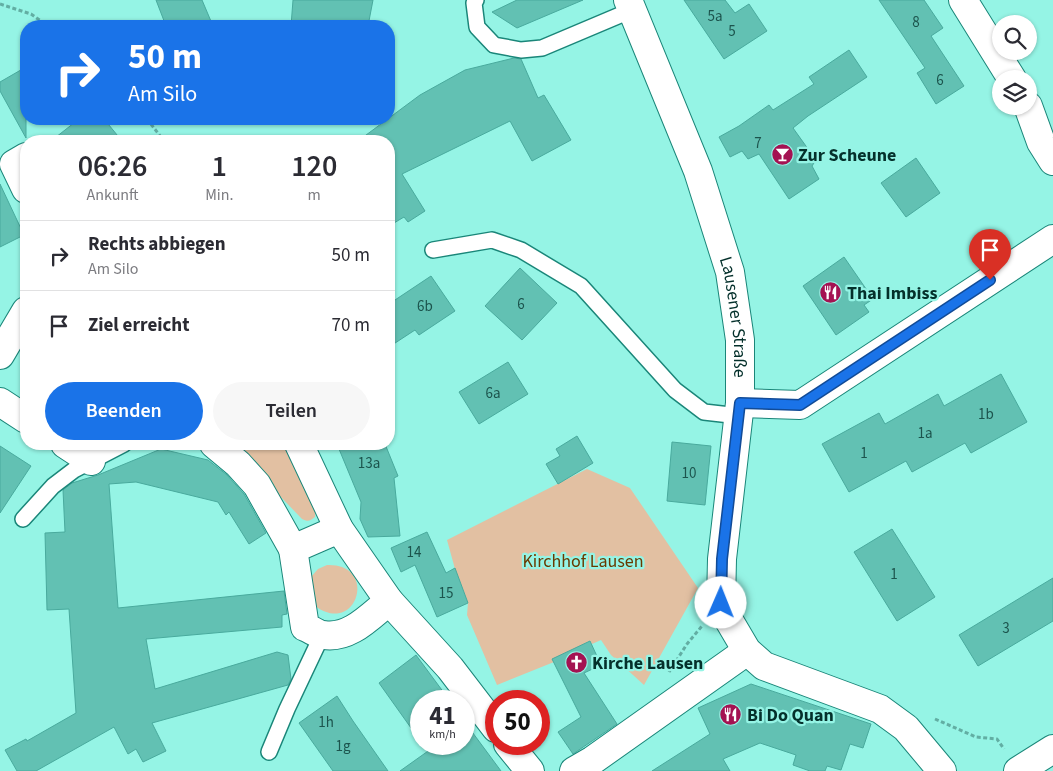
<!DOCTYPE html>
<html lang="de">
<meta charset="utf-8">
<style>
body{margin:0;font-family:"Source Sans 3",sans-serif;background:#f7f7f7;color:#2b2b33;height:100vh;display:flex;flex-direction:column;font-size:19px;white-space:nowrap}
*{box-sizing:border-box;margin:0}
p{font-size:16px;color:#7c7c81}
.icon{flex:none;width:28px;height:28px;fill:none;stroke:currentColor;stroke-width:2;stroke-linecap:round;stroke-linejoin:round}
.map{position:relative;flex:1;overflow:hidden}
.sheet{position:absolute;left:20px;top:135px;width:375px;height:315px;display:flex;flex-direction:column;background:#fff;border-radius:20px;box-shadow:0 1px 4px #0004}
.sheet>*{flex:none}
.guide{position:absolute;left:20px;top:20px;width:375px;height:105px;border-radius:20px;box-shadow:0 1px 4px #0004;background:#1a73e8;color:#fff;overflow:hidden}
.fabs{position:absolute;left:992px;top:15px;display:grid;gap:10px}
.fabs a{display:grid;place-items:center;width:45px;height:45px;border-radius:50%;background:#fff;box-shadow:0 1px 4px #0004;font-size:25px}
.speed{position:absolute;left:410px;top:690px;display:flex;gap:10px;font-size:25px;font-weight:700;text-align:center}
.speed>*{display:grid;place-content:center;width:65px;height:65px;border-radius:50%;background:#fff;box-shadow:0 1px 4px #0004;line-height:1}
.speed small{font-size:12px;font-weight:400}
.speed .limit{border:8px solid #d22;background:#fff;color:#111}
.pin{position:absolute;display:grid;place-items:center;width:42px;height:42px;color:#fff;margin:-51px -21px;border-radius:50% 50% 50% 0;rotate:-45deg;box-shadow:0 0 5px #0007}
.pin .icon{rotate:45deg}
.me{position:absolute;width:55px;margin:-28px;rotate:1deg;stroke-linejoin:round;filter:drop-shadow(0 0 4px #0008)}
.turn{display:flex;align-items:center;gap:18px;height:105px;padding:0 25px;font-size:22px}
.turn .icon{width:65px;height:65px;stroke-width:2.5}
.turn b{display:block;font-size:35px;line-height:42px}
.eta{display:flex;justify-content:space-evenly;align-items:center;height:85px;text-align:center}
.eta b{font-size:30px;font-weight:600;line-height:35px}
.primary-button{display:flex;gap:10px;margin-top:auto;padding:10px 25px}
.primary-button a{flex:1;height:58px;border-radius:30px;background:#1a73e8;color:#fff;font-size:20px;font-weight:600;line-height:58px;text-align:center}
.primary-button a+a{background:#f7f7f7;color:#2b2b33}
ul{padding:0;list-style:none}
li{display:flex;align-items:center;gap:15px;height:70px;padding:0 25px;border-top:1px solid #e1e1e2}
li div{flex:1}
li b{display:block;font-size:19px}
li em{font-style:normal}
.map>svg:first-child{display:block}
.green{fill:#e2c0a2}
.building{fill:#62c1b3;stroke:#49aa9d}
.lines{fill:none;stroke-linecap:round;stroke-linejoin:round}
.lane-casing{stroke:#1a8679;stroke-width:18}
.street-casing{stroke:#1a8679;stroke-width:30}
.secondary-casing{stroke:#1a8679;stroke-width:30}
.path{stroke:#62aea3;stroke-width:3;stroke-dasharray:4 2.5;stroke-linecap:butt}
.lane{stroke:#fff;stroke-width:15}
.street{stroke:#fff;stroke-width:28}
.secondary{stroke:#fff;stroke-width:28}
.route-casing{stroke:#114b97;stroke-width:12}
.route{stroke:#1a73e8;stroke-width:9}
.labels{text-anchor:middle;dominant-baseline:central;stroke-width:4.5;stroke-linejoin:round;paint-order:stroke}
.number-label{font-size:15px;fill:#1c544d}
.poi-label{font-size:18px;font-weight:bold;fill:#04302b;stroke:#95f4e5;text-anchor:start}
.street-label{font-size:18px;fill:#04302b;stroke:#95f4e5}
.park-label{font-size:18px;fill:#693a00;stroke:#95f4e5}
</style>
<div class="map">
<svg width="1053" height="771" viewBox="0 0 1053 771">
<rect width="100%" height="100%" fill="#95f4e5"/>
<g class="green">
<path d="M230,444H284L316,507L315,517C310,521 308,522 302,519Z"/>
<path d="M587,469L630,488L698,588L644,685L611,655L601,640L592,644L590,641L553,659L554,662L497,685L467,615L468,603L455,569L447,540Z"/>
<path d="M327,565C379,563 357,637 315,606L311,577L318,569Z"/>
</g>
<g class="building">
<path d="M156,0H202L213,26H166Z"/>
<path d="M293,0H373L368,26H291Z"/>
<path d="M517,0H583L517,28L492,12Z"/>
<path d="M684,0H725L735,13L749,4L767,31L724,59Z"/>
<path d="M879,0H924L943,28L931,36L964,86L936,104L917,73L925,68Z"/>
<path d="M849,50L867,77L808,116L793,128L816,160L812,166L819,179L789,199L759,154L748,159L742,151L730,157L719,137L739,126L769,105L773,110L814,84L809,77Z"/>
<path d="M514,58L521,59L538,98L544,95L571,140L532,161L510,121L402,174L425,211L408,222L404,217L389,226V141H358L420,95L465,70Z"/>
<path d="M26,67V138L0,91V82Z"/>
<path d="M79,119H104L122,141H51Z"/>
<path d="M916,158L940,193L906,217L881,183Z"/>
<path d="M0,184L24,235L0,247Z"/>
<path d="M844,257L873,299L864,305L869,312L836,335L803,286Z"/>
<path d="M520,268L557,303L522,340L485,306Z"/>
<path d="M431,276L455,311L419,335L415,330L389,347V304Z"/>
<path d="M508,362L528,394L479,424L459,392Z"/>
<path d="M1001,374L1027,422L971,453L965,443L912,472L906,461L849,492L822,444L879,413L885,424L938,394L944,406Z"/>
<path d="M577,436L593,463L558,484L546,464L560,456L556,449Z"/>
<path d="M672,442L711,446L705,505L667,501Z"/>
<path d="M352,444H385L398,476L394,478L400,536L368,537L360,519L361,502L339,449Z"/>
<path d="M0,446L31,466L0,513Z"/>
<path d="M161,449L208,460L227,475L244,494L266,533L249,544L229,512L226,515L218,502L136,482L109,484L118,608L284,591L287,614L282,615V627L146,639L155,689L277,652L288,655L291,679L288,685L152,723L166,751L143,762L136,749L128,754L114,727L36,771H17L5,750L26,739L27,741L76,713L69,609L47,610L45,533L65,532L63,490L72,483L98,475Z"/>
<path d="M892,529L935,597L897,621L854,552Z"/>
<path d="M427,532L446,573L455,568L468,603L437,617L415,565L401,572L391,548Z"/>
<path d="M1053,578V621L978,666L959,635Z"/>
<path d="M590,641L601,665L584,673L617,724L573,754L558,732L581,717L552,659Z"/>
<path d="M416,655L450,701H421V742L379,683Z"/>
<path d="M751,684L871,724L863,748L850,744L841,770L827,766L825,771H810L793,765L796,755L760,743L723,759L730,771H652L710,734L698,708Z"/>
<path d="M337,696L353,721L388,771H333L299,723Z"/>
<path d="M464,721L501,771H400L438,744H464Z"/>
</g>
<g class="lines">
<defs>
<g id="lane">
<path d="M476,0L474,3L477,27L494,45L521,50L542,48L632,10"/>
<path d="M433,250L492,240L521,250L581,286L675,390L704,412L739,416"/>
<path d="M23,519L53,486L74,470L124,444"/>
<path d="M269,752L287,709L322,635"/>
</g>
<g id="street">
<path d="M963,0L1012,79"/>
<path d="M1028,106L1041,142L1053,161"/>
<path d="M26,157L14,164L26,189"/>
<path d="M0,355L26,311"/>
<path d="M0,402L26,419"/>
<path d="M740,403L800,405L1053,239"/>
<path d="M65,444L91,461"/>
<path d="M214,444L238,464L257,485L293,549"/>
<path d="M299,444L339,529L389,601L450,668L496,728"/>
<path d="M339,529L293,549L305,627C311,629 318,635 324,635C350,639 370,616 389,601"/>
<path d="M508,744L530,771"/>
<path d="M574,771L593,760L747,651"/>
</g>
<g id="secondary">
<path id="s1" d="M628,0L698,171L730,272L740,340V403L722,559L721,603L727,617L747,651L764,666L880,709L906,728L942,771"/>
<path d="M1018,771L1053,749"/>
</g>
</defs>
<use href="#lane" class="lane-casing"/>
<use href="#street" class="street-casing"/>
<use href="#secondary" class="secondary-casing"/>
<g class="path">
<path d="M0,4L31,14L48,26"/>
<path d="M147,119L164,141"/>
<path d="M669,672L687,644L702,626"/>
<path d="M935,719L976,737L997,739L1004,749"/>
</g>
<use href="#lane" class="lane"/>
<use href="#street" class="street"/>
<use href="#secondary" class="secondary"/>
</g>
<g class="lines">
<defs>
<path id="route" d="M721,603L722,559L740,403L800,405L990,280"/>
</defs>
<use href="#route" class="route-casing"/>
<use href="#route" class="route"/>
</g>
<defs>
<symbol id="bar-disc" viewBox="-11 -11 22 22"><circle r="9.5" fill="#a41252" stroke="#95f4e5"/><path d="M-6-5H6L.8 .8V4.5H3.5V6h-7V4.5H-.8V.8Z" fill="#fff"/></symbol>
<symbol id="restaurant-disc" viewBox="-11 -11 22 22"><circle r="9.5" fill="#a41252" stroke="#95f4e5"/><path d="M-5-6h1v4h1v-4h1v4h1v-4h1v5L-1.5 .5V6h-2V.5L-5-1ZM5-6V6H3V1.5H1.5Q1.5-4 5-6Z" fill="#fff"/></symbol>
<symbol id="church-disc" viewBox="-11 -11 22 22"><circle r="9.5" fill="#a41252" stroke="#95f4e5"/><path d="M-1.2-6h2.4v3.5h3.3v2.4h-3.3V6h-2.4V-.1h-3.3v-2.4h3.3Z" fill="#fff"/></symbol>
</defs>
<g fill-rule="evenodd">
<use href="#bar-disc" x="770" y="142" width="25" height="25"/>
<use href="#restaurant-disc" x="818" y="280" width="25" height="25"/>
<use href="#church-disc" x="564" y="650" width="25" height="25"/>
<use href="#restaurant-disc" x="718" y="702" width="25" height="25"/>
</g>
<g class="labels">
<g class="number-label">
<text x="715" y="16">5a</text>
<text x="916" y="22">8</text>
<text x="732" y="31">5</text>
<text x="940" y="80">6</text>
<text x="758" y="143">7</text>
<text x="521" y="304">6</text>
<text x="425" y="306">6b</text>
<text x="493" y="393">6a</text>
<text x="986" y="414">1b</text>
<text x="925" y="433">1a</text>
<text x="864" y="453">1</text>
<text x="369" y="463">13a</text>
<text x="689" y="473">10</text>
<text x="414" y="552">14</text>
<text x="894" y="574">1</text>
<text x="446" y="593">15</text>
<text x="1006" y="628">3</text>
<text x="326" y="722">1h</text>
<text x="343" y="746">1g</text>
</g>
<g class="poi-label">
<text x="798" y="155">Zur Scheune</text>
<text x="847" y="293">Thai Imbiss</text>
<text x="592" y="663">Kirche Lausen</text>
<text x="747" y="715">Bi Do Quan</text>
</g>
<g class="street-label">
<text stroke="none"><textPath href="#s1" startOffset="336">Lausener Straße</textPath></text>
</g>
<g class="park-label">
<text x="583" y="561">Kirchhof Lausen</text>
</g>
</g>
</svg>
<div class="fabs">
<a><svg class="icon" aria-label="search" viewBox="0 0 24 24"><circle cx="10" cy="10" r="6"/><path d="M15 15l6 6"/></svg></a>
<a><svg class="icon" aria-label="layers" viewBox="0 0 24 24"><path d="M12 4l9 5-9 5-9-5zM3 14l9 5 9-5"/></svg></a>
</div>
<div class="speed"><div>41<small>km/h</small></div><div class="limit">50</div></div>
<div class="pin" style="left:990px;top:280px;background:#d93025"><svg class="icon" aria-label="arrive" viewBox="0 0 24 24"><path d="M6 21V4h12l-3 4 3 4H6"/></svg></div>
<svg class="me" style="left:721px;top:603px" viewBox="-20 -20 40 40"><circle r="19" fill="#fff"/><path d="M0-13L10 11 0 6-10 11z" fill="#1a73e8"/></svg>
<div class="guide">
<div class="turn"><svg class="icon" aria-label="right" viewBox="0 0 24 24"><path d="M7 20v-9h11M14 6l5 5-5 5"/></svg><div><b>50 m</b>Am Silo</div></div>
</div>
<section class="sheet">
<div class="eta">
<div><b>06:26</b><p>Ankunft</p></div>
<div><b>1</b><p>Min.</p></div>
<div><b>120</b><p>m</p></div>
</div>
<ul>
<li><svg class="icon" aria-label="right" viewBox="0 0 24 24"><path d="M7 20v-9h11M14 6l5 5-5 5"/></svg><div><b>Rechts abbiegen</b><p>Am Silo</p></div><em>50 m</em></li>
<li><svg class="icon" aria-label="arrive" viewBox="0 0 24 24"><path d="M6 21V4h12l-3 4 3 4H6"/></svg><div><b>Ziel erreicht</b></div><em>70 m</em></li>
</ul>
<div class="primary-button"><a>Beenden</a><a>Teilen</a></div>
</section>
</div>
